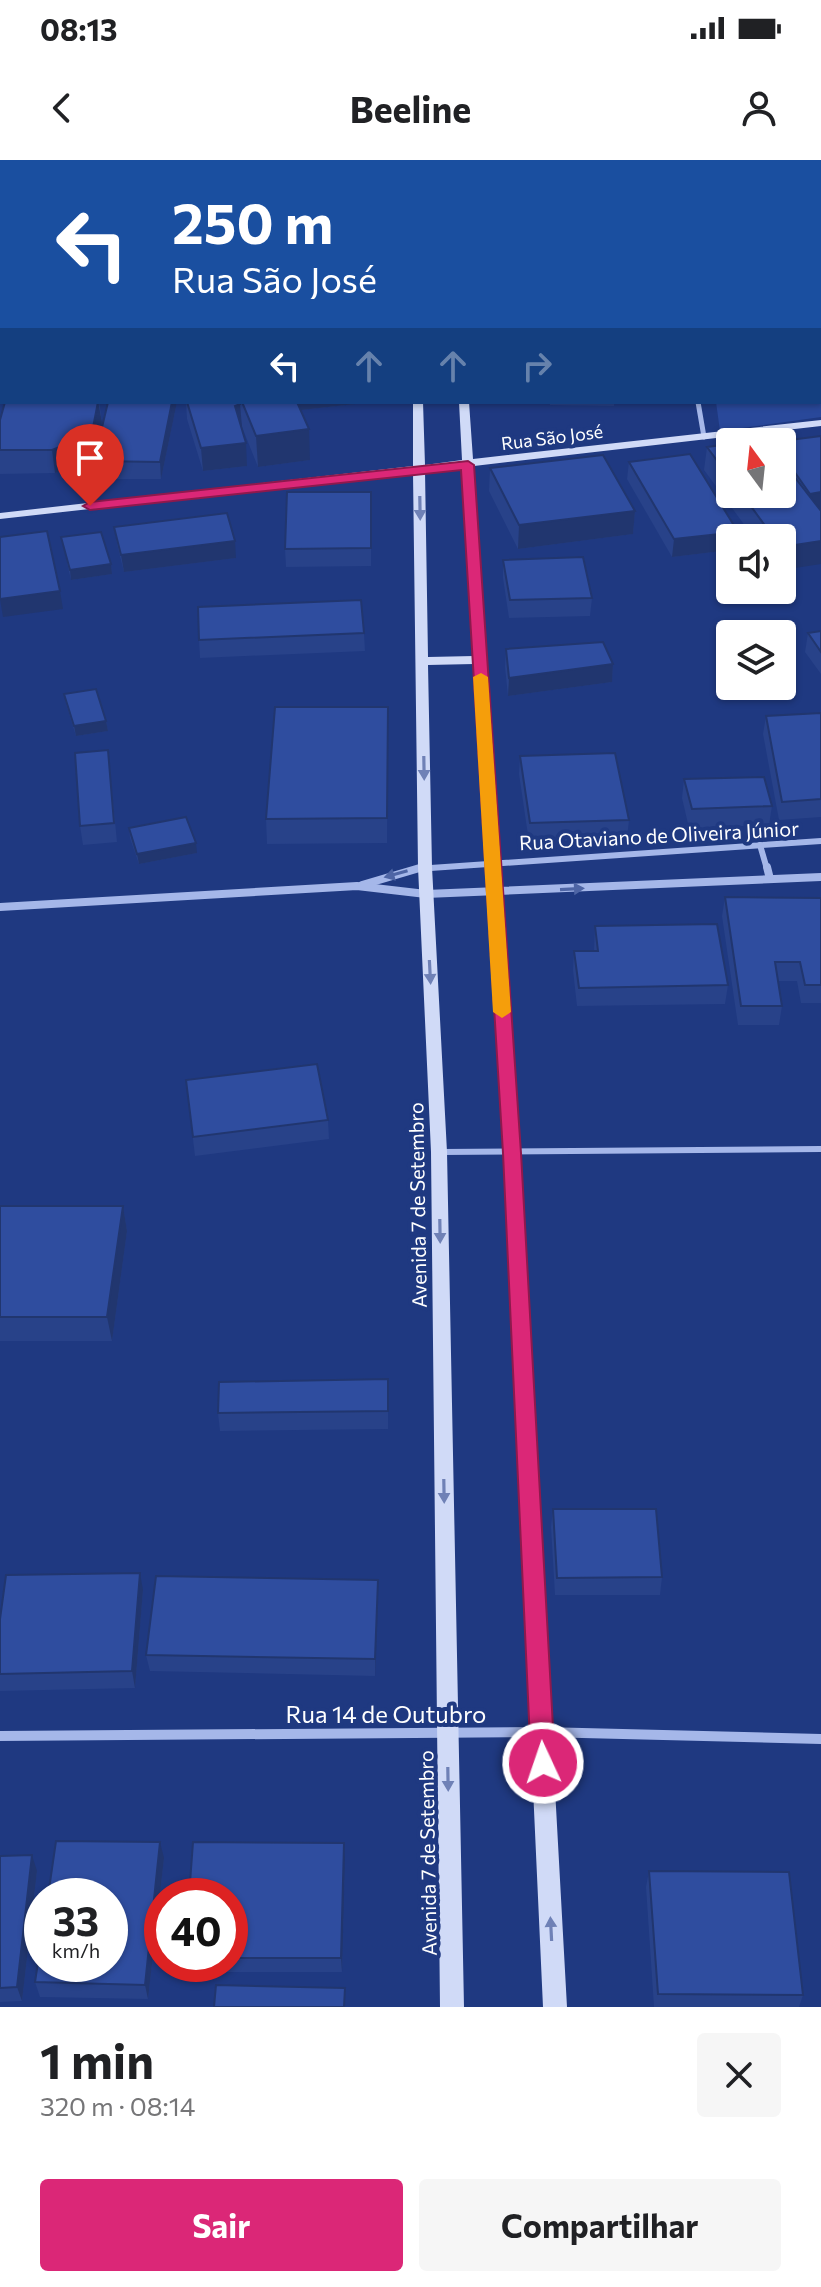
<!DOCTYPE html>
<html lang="pt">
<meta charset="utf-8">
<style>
body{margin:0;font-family:Commissioner,sans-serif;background:#f6f6f6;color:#202124;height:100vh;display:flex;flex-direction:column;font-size:30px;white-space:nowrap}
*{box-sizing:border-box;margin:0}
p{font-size:26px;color:#757577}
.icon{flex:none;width:44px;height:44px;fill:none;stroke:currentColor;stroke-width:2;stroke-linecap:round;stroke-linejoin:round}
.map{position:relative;height:1847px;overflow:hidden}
.drawer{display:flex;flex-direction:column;background:#fff;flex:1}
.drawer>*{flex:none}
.banner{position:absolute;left:0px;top:0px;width:822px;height:244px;box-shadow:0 2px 6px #0004;background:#1a4fa0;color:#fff;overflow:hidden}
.needle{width:52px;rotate:345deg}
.buttons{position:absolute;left:716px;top:268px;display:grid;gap:16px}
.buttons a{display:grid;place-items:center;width:80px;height:80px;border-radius:8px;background:#fff;box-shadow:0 2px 6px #0004;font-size:40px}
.speed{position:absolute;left:24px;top:1718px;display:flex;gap:16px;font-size:40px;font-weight:700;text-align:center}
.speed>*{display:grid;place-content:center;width:104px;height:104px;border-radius:50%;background:#fff;box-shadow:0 2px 6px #0004;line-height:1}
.speed small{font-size:20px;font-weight:400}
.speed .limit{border:12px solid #d22;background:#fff;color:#111}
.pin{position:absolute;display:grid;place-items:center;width:68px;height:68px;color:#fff;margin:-82px -34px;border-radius:50% 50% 50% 0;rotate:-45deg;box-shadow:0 0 8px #0007}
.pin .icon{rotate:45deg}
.me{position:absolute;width:88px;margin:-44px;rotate:357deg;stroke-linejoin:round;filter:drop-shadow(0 0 6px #0008)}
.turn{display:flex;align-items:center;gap:28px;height:168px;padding:0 40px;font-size:36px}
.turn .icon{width:104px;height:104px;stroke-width:2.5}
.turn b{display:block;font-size:56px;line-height:68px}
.lanes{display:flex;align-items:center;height:76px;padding:0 40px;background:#0003;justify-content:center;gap:40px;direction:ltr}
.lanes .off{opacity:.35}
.round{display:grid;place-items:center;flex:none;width:84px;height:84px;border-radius:8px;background:#f6f6f6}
.head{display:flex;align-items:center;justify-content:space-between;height:136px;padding:0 40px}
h1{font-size:48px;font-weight:700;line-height:60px}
.action{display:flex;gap:16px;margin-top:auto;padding:16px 40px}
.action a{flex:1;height:92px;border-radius:8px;background:#db2777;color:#fff;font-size:32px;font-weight:700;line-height:92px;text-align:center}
.action a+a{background:#f6f6f6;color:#202124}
.status{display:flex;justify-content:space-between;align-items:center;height:56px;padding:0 40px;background:#fff;direction:ltr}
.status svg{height:22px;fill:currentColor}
header{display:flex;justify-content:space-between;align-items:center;height:104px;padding:0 40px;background:#fff;font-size:36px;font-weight:700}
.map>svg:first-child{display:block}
.green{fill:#29489a}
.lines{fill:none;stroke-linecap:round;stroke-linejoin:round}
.lane{stroke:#a5b7e9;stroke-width:6}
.street-far3{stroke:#a5b7e9;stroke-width:5}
.street-far2{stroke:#a5b7e9;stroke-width:6}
.street-far1{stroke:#a5b7e9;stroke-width:8}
.street{stroke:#a5b7e9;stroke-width:10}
.secondary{fill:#d0daf7;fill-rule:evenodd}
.wall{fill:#284289}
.shaded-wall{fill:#21366f}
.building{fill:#2f4d9f;stroke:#21366f;stroke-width:2}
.oneway{fill:#6f81b6}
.oneway2{fill:#4e65a5}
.route{fill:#db2777;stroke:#8e194d;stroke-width:2}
.slow{fill:#f59e0b}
.labels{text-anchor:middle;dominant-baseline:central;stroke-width:8;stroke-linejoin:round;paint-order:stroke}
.far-street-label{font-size:18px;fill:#fff;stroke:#1f3981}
.street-label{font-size:20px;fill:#fff;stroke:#1f3981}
.near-street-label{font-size:24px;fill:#fff;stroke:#1f3981}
</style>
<div class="status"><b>08:13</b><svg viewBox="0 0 49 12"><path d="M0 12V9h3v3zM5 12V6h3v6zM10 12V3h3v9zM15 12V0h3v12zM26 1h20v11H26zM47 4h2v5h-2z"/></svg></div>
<header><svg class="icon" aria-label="back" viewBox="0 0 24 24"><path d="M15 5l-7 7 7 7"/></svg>Beeline<svg class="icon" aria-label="person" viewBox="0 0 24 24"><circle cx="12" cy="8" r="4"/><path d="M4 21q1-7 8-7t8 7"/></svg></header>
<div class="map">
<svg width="821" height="1847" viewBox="0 0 821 1847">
<rect width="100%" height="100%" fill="#1f3981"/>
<path class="green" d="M821,81V257L720,271L716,242H820Z"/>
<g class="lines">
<path class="lane" d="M442,992L821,989"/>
<path class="street-far3" d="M698,242L704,277"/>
<g class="street-far2">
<path d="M760,685L767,709"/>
<path d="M416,709L821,681"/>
</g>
<g class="street-far1">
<path d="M767,707L770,719"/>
<path d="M362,725L423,707"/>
<path d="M0,747L357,726L426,734L821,717"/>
</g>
<path class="street" d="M0,1576L542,1572L821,1579"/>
<g class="secondary">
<rect x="411" y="0" width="8" height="2"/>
<rect x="447" y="0" width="8" height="2"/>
<path d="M413,242H423L425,305L462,300L459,242H469L473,299L821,260V266L474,306L520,993L567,1847H543L504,993L474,504L428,505L432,707L447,992L464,1847H440L431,992L418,707L413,313L0,359V353L413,306ZM463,307L474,496L428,497L425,311Z"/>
</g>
</g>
<g class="wall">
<path d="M26,0H110V2H27Z"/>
<rect x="554" y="0" width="44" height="2"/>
<path d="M814,0H821V28L820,2H814Z"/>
<path d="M5,242H99L102,262L92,306H73L55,313L0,314V260Z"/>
<path d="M108,242H177L161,319H96L94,301Z"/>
<path d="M186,242H364V243L300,250L310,300L258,307L242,267L247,306L203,311L187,259Z"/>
<path d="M550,242H614V246L550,245Z"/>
<path d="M821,276V350L782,378H754L704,310L707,287L730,284V334H782V282Z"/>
<path d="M629,302L730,378V390L672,397L627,319Z"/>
<path d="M490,308L635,351L633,374L518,389L489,331Z"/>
<path d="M371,332V406L286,407L285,389Z"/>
<path d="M114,367L236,398L124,412L117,384Z"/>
<path d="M61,377L111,404L112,414L71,420Z"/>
<path d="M503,400L592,438L590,456L509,458L503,418Z"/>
<path d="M821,471V514L805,492L808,473Z"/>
<path d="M364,473L365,491L200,498L199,480Z"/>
<path d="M506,489L613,504L612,522L508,536L505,507Z"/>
<path d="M64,534L106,561L108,571L76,576L66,544Z"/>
<path d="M388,547L387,683L267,684L266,659Z"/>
<path d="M821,553V657L779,660L763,574L766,556Z"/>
<path d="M108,590L117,682L83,685L80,666Z"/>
<path d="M520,596L629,660L627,678L529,682L519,614Z"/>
<path d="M684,619L772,646L769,665L689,668L682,638Z"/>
<path d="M129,668L197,693L139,704L130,678Z"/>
<path d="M725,737L821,738V843H801L797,821H778L782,846L779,865H738L722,756Z"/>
<path d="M595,766L728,825L725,844L577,846L573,810L574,791H594Z"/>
<path d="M186,920L328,960L329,979L195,996Z"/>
<path d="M0,1046H123L127,1071L112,1181H0Z"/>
<path d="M388,1219V1269L220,1271L218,1253Z"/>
<path d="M553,1349L662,1417L660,1435H555L551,1367Z"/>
<path d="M143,1430L135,1528L0,1531V1459Z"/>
<path d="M378,1438L375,1516L150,1511L146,1495Z"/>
<path d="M344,1683L345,1698L342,1812H187L185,1804H230V1736Z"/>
<path d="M0,1696L37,1711L22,1841L0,1842Z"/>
<path d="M164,1698L148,1839L40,1837L35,1822Z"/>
<path d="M649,1711L803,1835L799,1847H654L646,1727Z"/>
</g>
<g class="shaded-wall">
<path d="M98,242L102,262L92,306L90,283Z"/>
<path d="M172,242H177L161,319L160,302Z"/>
<path d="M245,242H364V243L274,253Z"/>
<path d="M240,244L242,267L237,269L235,246Z"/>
<path d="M309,269L310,300L258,307L256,276Z"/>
<path d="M70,283L73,306L55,313L52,290Z"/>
<path d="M246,283L247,306L203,311L201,288Z"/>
<path d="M821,332V350L807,351L810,334Z"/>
<path d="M635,351L633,374L518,389L519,365Z"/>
<path d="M738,372L737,378H730V390L672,397L674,379Z"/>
<path d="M235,381L236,398L124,412L121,395Z"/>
<path d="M821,381V404L782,410V387Z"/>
<path d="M111,404L112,414L71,420L70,410Z"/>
<path d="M60,431L63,449L3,457L0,439Z"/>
<path d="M613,504L612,522L508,536L509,518Z"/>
<path d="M106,561L108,571L76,576L74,566Z"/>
<path d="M196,683L197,693L139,704L137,694Z"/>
<path d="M123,1046L127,1071L112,1181L107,1157Z"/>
<path d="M140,1413L143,1430L135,1528L132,1511Z"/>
<path d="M378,1420V1438L375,1516V1499Z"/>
<path d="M160,1682L164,1698L148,1839L145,1825Z"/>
<path d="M344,1683L345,1698L342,1812L341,1798Z"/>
<path d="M32,1695L37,1711L22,1841L17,1827Z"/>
</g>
<g class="building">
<path d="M728,0H765L766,2H729Z"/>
<path d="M5,242H98L90,283H70L52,290H0V260Z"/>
<path d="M108,242H172L160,302L94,301Z"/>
<path d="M187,242H240V244L235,246L246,283L201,288Z"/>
<path d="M242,242H297L309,269L256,276Z"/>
<path d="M821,276V332L810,334L782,294V282H774Z"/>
<path d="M764,279L767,282H742Z"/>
<path d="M730,284V318L707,287Z"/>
<path d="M690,294L738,372L674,379L629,302Z"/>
<path d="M603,295L635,351L519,365L490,308Z"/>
<path d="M782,301L821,351V381L782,387V378H774L742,334H782Z"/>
<path d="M287,332H371V388L285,389Z"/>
<path d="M227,353L235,381L121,395L114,367Z"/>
<path d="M47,371L60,431L0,439V377Z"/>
<path d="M101,372L111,404L70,410L61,377Z"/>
<path d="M583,397L592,438L510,440L503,400Z"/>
<path d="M361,440L364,473L199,480L198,447Z"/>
<path d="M821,471V492L808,473Z"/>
<path d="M603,482L613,504L509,518L506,489Z"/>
<path d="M96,529L106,561L74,566L64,534Z"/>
<path d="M275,547H388L387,658L266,659Z"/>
<path d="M821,553V639L782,642L766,556Z"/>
<path d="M108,590L114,663L80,666L75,593Z"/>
<path d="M615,593L629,660L530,663L520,596Z"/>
<path d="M764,617L772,646L692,649L684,619Z"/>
<path d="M186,657L196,683L137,694L129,668Z"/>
<path d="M725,737L821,738V825H805L800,802H775L782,846H741Z"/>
<path d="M717,764L728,825L579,828L574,791H598L595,766Z"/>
<path d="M317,904L328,960L193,977L186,920Z"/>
<path d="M0,1046H123L107,1157H0Z"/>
<path d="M388,1219V1251L218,1253L219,1222Z"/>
<path d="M553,1349H656L662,1417L557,1418Z"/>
<path d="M140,1413L132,1511L0,1514V1459L6,1415Z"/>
<path d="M156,1416L378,1420L375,1499L146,1495Z"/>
<path d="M56,1681L160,1682L145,1825L35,1822L42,1776V1804H110V1736H48Z"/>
<path d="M193,1682L344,1683L341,1798H230V1736H189Z"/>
<path d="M32,1695L17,1827L0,1828V1696Z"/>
<path d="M649,1711L789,1712L803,1835L658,1834Z"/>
<path d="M216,1825L345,1828L344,1847H214Z"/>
</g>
<defs><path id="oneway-solid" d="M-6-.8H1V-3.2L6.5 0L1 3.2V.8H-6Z" transform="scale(2)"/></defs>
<g class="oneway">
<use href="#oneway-solid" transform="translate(420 348) rotate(89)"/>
<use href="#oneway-solid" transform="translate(424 608) rotate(89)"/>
<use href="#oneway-solid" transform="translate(430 812) rotate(87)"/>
<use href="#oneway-solid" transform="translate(440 1071) rotate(89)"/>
<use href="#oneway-solid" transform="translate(444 1331) rotate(89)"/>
<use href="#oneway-solid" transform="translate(448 1619) rotate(89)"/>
<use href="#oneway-solid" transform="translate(551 1769) rotate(-93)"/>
</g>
<g class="oneway2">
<use href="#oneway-solid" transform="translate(396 714) rotate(164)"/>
<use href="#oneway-solid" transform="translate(572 729) rotate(-3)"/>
</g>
<path class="route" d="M468,301L474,305L521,993L555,1603L552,1611L543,1614L535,1611L531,1603L503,993L461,310L90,350L83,346L90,342Z"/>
<path class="slow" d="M481,513L488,517L511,852L502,858L493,852L473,517Z"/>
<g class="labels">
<g class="far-street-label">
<text transform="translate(552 277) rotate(-7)">Rua São José</text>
</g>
<g class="street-label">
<text transform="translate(659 675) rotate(-3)">Rua Otaviano de Oliveira Júnior</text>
<text transform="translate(417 1045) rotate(-91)">Avenida 7 de Setembro</text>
<text transform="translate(427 1693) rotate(-91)">Avenida 7 de Setembro</text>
</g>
<g class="near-street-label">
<text x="386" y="1553">Rua 14 de Outubro</text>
</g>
</g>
</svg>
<div class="buttons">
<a><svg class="needle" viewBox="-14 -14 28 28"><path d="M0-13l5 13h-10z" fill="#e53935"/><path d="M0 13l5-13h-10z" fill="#757577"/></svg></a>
<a><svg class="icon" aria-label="sound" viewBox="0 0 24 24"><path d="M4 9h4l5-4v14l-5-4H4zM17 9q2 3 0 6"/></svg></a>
<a><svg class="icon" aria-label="layers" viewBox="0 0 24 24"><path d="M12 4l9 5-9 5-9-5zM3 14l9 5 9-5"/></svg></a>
</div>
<div class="speed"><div>33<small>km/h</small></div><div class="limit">40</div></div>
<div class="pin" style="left:90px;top:346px;background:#d93025"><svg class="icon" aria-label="arrive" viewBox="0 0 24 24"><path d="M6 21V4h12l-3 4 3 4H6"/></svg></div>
<svg class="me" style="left:543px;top:1603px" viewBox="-20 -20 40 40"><circle r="17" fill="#db2777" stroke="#fff" stroke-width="3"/><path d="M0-11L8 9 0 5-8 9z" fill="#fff"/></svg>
<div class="banner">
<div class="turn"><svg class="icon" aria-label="left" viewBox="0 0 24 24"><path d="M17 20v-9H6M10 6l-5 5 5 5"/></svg><div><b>250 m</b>Rua São José</div></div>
<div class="lanes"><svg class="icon" aria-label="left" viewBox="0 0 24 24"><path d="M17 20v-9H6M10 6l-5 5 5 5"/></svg><svg class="icon off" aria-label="ahead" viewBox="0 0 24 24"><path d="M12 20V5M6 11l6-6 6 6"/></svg><svg class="icon off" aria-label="ahead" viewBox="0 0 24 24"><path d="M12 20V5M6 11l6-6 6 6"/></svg><svg class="icon off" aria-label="right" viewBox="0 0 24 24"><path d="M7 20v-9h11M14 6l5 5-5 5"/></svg></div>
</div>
</div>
<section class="drawer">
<div class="head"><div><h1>1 min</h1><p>320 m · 08:14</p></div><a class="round"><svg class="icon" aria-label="close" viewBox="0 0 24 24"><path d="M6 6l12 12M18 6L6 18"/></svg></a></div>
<div class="action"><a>Sair</a><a>Compartilhar</a></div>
</section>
